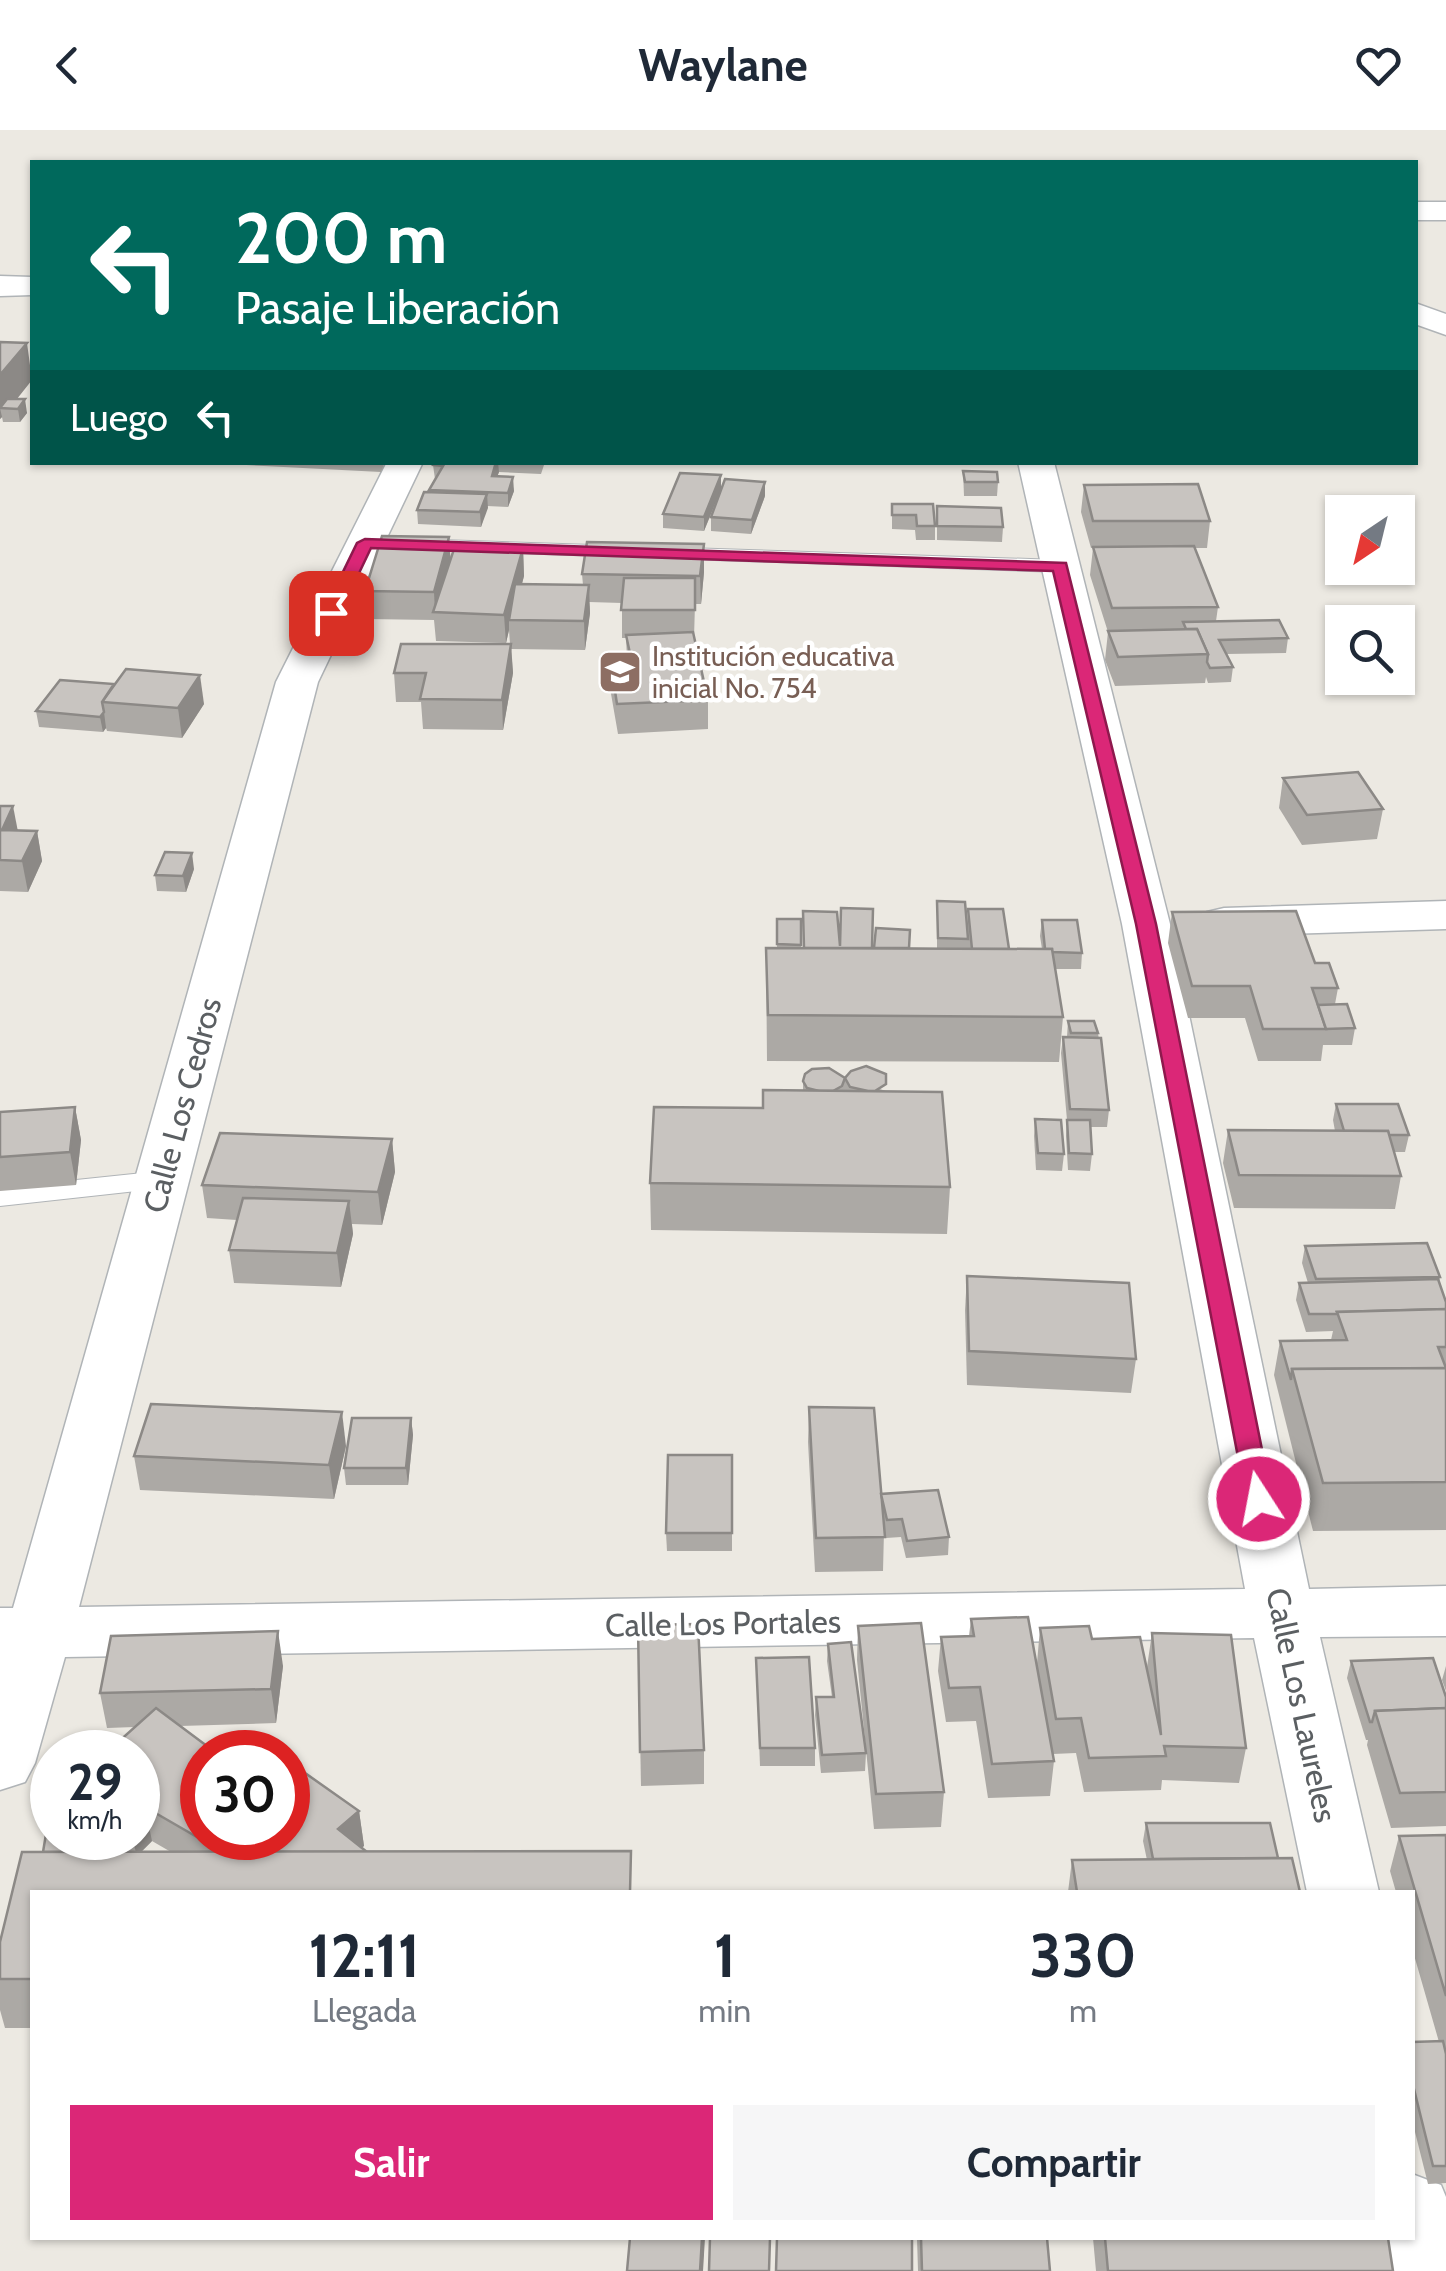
<!DOCTYPE html>
<html lang="es">
<meta charset="utf-8">
<style>
body{margin:0;font-family:Cabin,sans-serif;background:#f6f6f7;color:#1f2937;height:100vh;display:flex;flex-direction:column;font-size:38px;white-space:nowrap}
*{box-sizing:border-box;margin:0}
p{font-size:32px;color:#747a83}
.icon{flex:none;width:55px;height:55px;fill:none;stroke:currentColor;stroke-width:2;stroke-linecap:round;stroke-linejoin:round}
.map{position:relative;flex:1;overflow:hidden}
.sheet{position:absolute;left:30px;top:1760px;width:1385px;height:350px;display:flex;flex-direction:column;background:#fff;border-radius:0px;box-shadow:0 2px 8px #0004}
.sheet>*{flex:none}
.banner{position:absolute;left:30px;top:30px;width:1388px;height:305px;border-radius:0px;box-shadow:0 2px 8px #0004;background:#00695c;color:#fff;overflow:hidden}
.needle{width:65px;rotate:215deg}
.fabs{position:absolute;left:1325px;top:365px;display:grid;gap:20px}
.fabs a{display:grid;place-items:center;width:90px;height:90px;border-radius:0px;background:#fff;box-shadow:0 2px 8px #0004;font-size:50px}
.speed{position:absolute;left:30px;top:1600px;display:flex;gap:20px;font-size:50px;font-weight:700;text-align:center}
.speed>*{display:grid;place-content:center;width:130px;height:130px;border-radius:50%;background:#fff;box-shadow:0 2px 8px #0004;line-height:1}
.speed small{font-size:25px;font-weight:400}
.speed .limit{border:15px solid #d22;background:#fff;color:#111}
.pin{position:absolute;display:grid;place-items:center;width:85px;height:85px;color:#fff;margin:-42px;border-radius:20px;box-shadow:0 5px 15px #0006}
.me{position:absolute;width:110px;margin:-55px;rotate:349deg;stroke-linejoin:round;filter:drop-shadow(0 0 8px #0008)}
.turn{display:flex;align-items:center;gap:35px;height:210px;padding:0 40px;font-size:45px}
.turn .icon{width:130px;height:130px;stroke-width:2.5}
.turn b{display:block;font-size:70px;line-height:85px}
.then{display:flex;align-items:center;height:95px;padding:0 40px;background:#0003;gap:20px;font-size:38px}
.eta{display:flex;justify-content:space-evenly;align-items:center;height:170px;text-align:center}
.eta b{font-size:60px;font-weight:700;line-height:70px}
.primary-button{display:flex;gap:20px;margin-top:auto;padding:20px 40px}
.primary-button a{flex:1;height:115px;border-radius:0px;background:#db2777;color:#fff;font-size:40px;font-weight:700;line-height:115px;text-align:center}
.primary-button a+a{background:#f6f6f7;color:#1f2937}
header{display:flex;justify-content:space-between;align-items:center;height:130px;padding:0 40px;background:#fff;font-size:45px;font-weight:700}
.map>svg:first-child{display:block}
.lines{fill:none;stroke-linecap:round;stroke-linejoin:round}
.lane-casing{stroke:#b0b4b7;stroke-width:2}
.street-casing{stroke:#b0b4b7;stroke-width:3}
.lane{fill:#fff;fill-rule:evenodd}
.street{fill:#fff;fill-rule:evenodd}
.wall{fill:#aca9a5;fill-rule:evenodd}
.shaded-wall{fill:#8c8986}
.building{fill:#c8c4c0;stroke:#8c8986;stroke-width:2.5}
.route{fill:#db2777;stroke:#8e194d;stroke-width:2.5}
.labels{text-anchor:middle;dominant-baseline:central;stroke-width:9;stroke-linejoin:round;paint-order:stroke}
.far-education-label{font-size:28px;fill:#785e54;stroke:#fff;text-anchor:start}
.street-label{font-size:32px;fill:#5b5f62;stroke:#fff}
</style>
<header><svg class="icon" aria-label="back" viewBox="0 0 24 24"><path d="M15 5l-7 7 7 7"/></svg>Waylane<svg class="icon" aria-label="heart" viewBox="0 0 24 24"><path d="M12 20l-8-8c-3-5 5-10 8-4 3-6 11-1 8 4z"/></svg></header>
<div class="map">
<svg width="1446" height="2141" viewBox="0 0 1446 2141">
<rect width="100%" height="100%" fill="#ece9e2"/>
<g class="lines">
<defs>
<g id="lane">
<path d="M409,409L1060,430L1071,436L1060,442L402,419L399,415Z"/>
<path d="M162,1041L173,1043L177,1050L173,1057L0,1076V1058Z"/>
</g>
<g id="street">
<rect x="1415" y="72" width="31" height="18"/>
<path d="M0,146L32,147V165L0,166Z"/>
<path d="M1415,173L1446,184V205L1415,194Z"/>
<path d="M387,332H423L318,552L79,1477L1245,1459L1122,794L1018,332H1054L1170,794L1309,1459L1446,1456V1506L1320,1507L1379,1762H1307L1254,1508L65,1527L35,1633L25,1652L0,1660V1478H13L276,552Z"/>
<path d="M1446,771V799L1224,806L1207,802L1200,792L1207,782L1224,778Z"/>
<path d="M1412,2044L1441,2055L1446,2067V2141H1382L1376,2108H1412Z"/>
</g>
</defs>
<use href="#lane" class="lane-casing"/>
<use href="#street" class="street-casing"/>
<use href="#lane" class="lane"/>
<use href="#street" class="street"/>
</g>
<g class="wall">
<path d="M0,212L17,269L27,283L20,292H3L2,287L0,289Z"/>
<path d="M187,332H385L381,342Z"/>
<path d="M434,332H545L541,344L499,342L497,346L514,361L508,377L487,376L481,397L418,394L417,380L429,362L435,349L433,335Z"/>
<path d="M963,341L998,352L997,366H964Z"/>
<path d="M1084,355L1210,391L1207,418H1195L1218,477L1216,491L1288,508L1286,523L1226,524L1233,537L1231,552L1208,553L1206,547L1205,553L1115,556L1105,530L1108,502L1090,445L1093,418H1091L1081,382Z"/>
<path d="M721,359L704,401L663,398V384Z"/>
<path d="M765,366L751,404L711,401V387Z"/>
<path d="M892,374L935,396V410H916L915,400L892,399Z"/>
<path d="M937,376L1003,397L1002,412L937,410Z"/>
<path d="M449,407L450,430L523,418L524,446L522,454L583,455L582,444L704,414V442L701,474H695L694,508L708,570V599L618,604L610,558V529L627,528L626,508H622V473L589,472L590,483L585,520L511,519L513,543L503,600L423,599L421,572H396L394,543L510,514L509,500L506,513L436,511L434,490L367,489L365,461Z"/>
<path d="M60,550L204,574L182,608L107,601L106,598L103,602L39,597L36,581Z"/>
<path d="M1283,648L1383,679L1377,709L1302,715L1279,678Z"/>
<path d="M0,676L18,700L37,701L42,731L28,762L0,761Z"/>
<path d="M194,739L186,762L157,761L155,745Z"/>
<path d="M937,771L967,795L968,779L1009,819H1042L1040,806L1042,790L1082,823L1081,839H1055L1063,887L1059,932L767,931L766,818H777V789H801V818H803V781L840,816L937,818Z"/>
<path d="M1172,782L1315,833L1338,858L1335,874L1355,898L1352,915H1323L1321,931H1258L1245,888H1188L1168,813Z"/>
<path d="M1068,891L1098,903L1109,980L1107,997H1090L1092,1024L1090,1041L1068,1040L1066,1006L1067,990L1061,923L1063,907H1067Z"/>
<path d="M845,948L886,961L950,1057L947,1104L651,1100L650,1053L803,961V951Z"/>
<path d="M1336,974L1409,1005L1405,1022H1394L1401,1046L1395,1079L1234,1078L1223,1033L1228,1000L1335,1001L1333,990Z"/>
<path d="M75,977L81,1010L76,1055L0,1061V982Z"/>
<path d="M1035,989L1064,1024L1062,1041L1036,1040L1034,1006Z"/>
<path d="M392,1009L395,1042L382,1095L352,1094L353,1104L341,1157L234,1153L229,1120L237,1090L207,1088L202,1055Z"/>
<path d="M1305,1116L1440,1147L1439,1152L1446,1172V1400L1313,1401L1274,1245L1280,1211L1331,1210L1333,1201L1306,1202L1296,1170L1299,1153H1308L1302,1133Z"/>
<path d="M967,1146L1136,1229L1131,1263L967,1255L965,1180Z"/>
<path d="M809,1277L881,1364L949,1407L948,1425L906,1428L901,1407L886,1408L884,1401L883,1441L815,1442L808,1312Z"/>
<path d="M411,1288L413,1305L408,1355H346L344,1338Z"/>
<path d="M346,1316L334,1369L140,1360L134,1326Z"/>
<path d="M732,1325V1421H667L666,1403Z"/>
<path d="M971,1489L1037,1533L1040,1498L1092,1509L1147,1537L1152,1503L1246,1618L1239,1653L1162,1650L1161,1660L1084,1662L1076,1623L1053,1624L1054,1631L1050,1666L988,1668L976,1591L946,1592L938,1541L941,1507L969,1506Z"/>
<path d="M638,1495L704,1620V1654L641,1656Z"/>
<path d="M858,1496L944,1662L941,1697L874,1699L857,1530Z"/>
<path d="M828,1514L866,1623L865,1641L821,1643L815,1585L816,1567H832L827,1531Z"/>
<path d="M756,1528L815,1618V1636H760Z"/>
<path d="M1351,1531L1446,1567V1696L1391,1698L1367,1615L1368,1610H1366L1347,1548Z"/>
<path d="M283,1536L276,1593L180,1596L202,1622L359,1681L364,1716L362,1717L32,1762V1898H5L0,1880V1812L52,1708H138L135,1597L107,1598L100,1563ZM152,1711L171,1722H141ZM118,1712L131,1722H117Z"/>
<path d="M1446,1536V1561L1442,1550Z"/>
<path d="M1146,1693L1278,1728L1300,1762H1068L1072,1730H1147L1143,1711Z"/>
<path d="M1446,1705V2053L1428,2054L1412,1990V1912H1439L1412,1818V1762H1396L1390,1741L1399,1706Z"/>
<path d="M917,2108H1047L1050,2141H918Z"/>
<path d="M1093,2108H1388L1393,2141H1096Z"/>
</g>
<g class="shaded-wall">
<path d="M27,213L32,250L9,279L0,278L2,287L0,289V245Z"/>
<path d="M25,269L27,283L20,292L18,279Z"/>
<path d="M496,332H498L499,342L492,360V346Z"/>
<path d="M721,345V359L704,401V387Z"/>
<path d="M513,347L514,361L508,377V363Z"/>
<path d="M765,352V366L751,404L752,390Z"/>
<path d="M487,364L488,378L481,397L480,382Z"/>
<path d="M449,407L451,434L435,483L434,462Z"/>
<path d="M704,414V442L701,474L700,446Z"/>
<path d="M523,418L524,446L512,490H509V500L506,513L504,485Z"/>
<path d="M589,455L590,483L585,520L584,491Z"/>
<path d="M511,514L513,543L503,600L502,570Z"/>
<path d="M200,545L204,574L182,608L178,578Z"/>
<path d="M104,582L106,598L103,602L100,587Z"/>
<path d="M13,676L19,707L2,700Z"/>
<path d="M37,701L42,731L28,762L22,731Z"/>
<path d="M192,723L194,739L186,762L183,746Z"/>
<path d="M75,977L81,1010L76,1055L70,1022Z"/>
<path d="M392,1009L395,1042L382,1095L378,1062Z"/>
<path d="M349,1071L353,1104L341,1157L337,1123Z"/>
<path d="M342,1282L346,1316L334,1369L329,1335Z"/>
<path d="M411,1288L413,1305L408,1355L406,1338Z"/>
<path d="M278,1501L283,1536L276,1593L271,1559Z"/>
<path d="M145,1677L152,1711L137,1726L132,1708H138V1684Z"/>
<path d="M359,1681L364,1716L345,1731L338,1699Z"/>
<path d="M108,1708H117L118,1712L114,1762L106,1730Z"/>
<path d="M702,2108H705L703,2141H700Z"/>
</g>
<g class="building">
<path d="M0,212L27,213L0,245Z"/>
<path d="M7,269H25L18,279L0,278Z"/>
<path d="M434,332H496L492,346L513,347L508,363L429,360L443,336L433,335Z"/>
<path d="M963,341L997,342L998,352H965Z"/>
<path d="M680,343L721,345L704,387L663,384Z"/>
<path d="M725,349L765,352L752,390L711,387Z"/>
<path d="M1198,354L1210,391H1093L1084,355Z"/>
<path d="M424,362L487,364L480,382L417,380Z"/>
<path d="M892,374H933L935,396H917L916,385H892Z"/>
<path d="M937,376L1001,378L1003,397L937,396Z"/>
<path d="M382,406L449,407L434,462L365,461Z"/>
<path d="M587,412L704,414L700,446L582,444Z"/>
<path d="M455,416L523,418L504,485L433,482Z"/>
<path d="M1194,416L1218,477L1112,478L1093,417Z"/>
<path d="M624,448H695V480H621Z"/>
<path d="M515,454L589,455L584,491L509,490Z"/>
<path d="M1279,490L1288,508L1219,510L1233,537L1210,538L1207,532L1208,524L1197,499H1186L1183,492Z"/>
<path d="M1197,499L1208,524L1118,527L1108,501Z"/>
<path d="M693,502L708,570L617,574L610,529L631,528L626,505Z"/>
<path d="M401,514H511L502,570L420,569L426,543H394Z"/>
<path d="M126,539L200,545L178,578L102,572Z"/>
<path d="M60,550L114,554L102,572L104,582L100,587L36,581Z"/>
<path d="M1358,642L1383,679L1307,685L1283,648Z"/>
<path d="M0,676H13L2,700L37,701L22,731L0,730Z"/>
<path d="M165,722L192,723L183,746L155,745Z"/>
<path d="M937,771L965,772L968,809L938,808Z"/>
<path d="M841,778L873,779L872,818H804L803,781L837,782L840,816Z"/>
<path d="M968,779H1003L1009,819H972Z"/>
<path d="M1296,781L1315,833H1329L1338,858H1312L1326,899H1263L1250,856H1192L1172,782Z"/>
<path d="M777,789H801V815L777,814Z"/>
<path d="M1042,790H1077L1082,823L1052,822V819H1045Z"/>
<path d="M876,798L910,800L909,818H874Z"/>
<path d="M766,818L1052,819L1063,887L768,885Z"/>
<path d="M1347,874L1355,898L1326,899L1318,875Z"/>
<path d="M1068,891H1094L1098,903H1071Z"/>
<path d="M1063,907L1101,908L1109,980L1070,979Z"/>
<path d="M866,936L886,944V954L875,961H877H868L850,957L845,948L851,941Z"/>
<path d="M829,938L845,948L842,956L833,961H819L807,958L803,951L805,944L812,939Z"/>
<path d="M763,960L942,962L950,1057L650,1053L654,977L763,978Z"/>
<path d="M1336,974H1398L1409,1005H1389L1388,1001H1344Z"/>
<path d="M75,977L70,1022L0,1027V982Z"/>
<path d="M1035,989L1061,990L1064,1024L1038,1023Z"/>
<path d="M1067,990H1090L1092,1024L1069,1023Z"/>
<path d="M1228,1000L1388,1001L1401,1046L1239,1045Z"/>
<path d="M220,1003L392,1009L378,1062L202,1055Z"/>
<path d="M243,1068L349,1071L337,1123L229,1120Z"/>
<path d="M1427,1113L1440,1147L1316,1149L1305,1116Z"/>
<path d="M967,1146L1129,1153L1136,1229L969,1221Z"/>
<path d="M1438,1149L1446,1172V1179L1337,1182L1338,1184H1309L1299,1153Z"/>
<path d="M1446,1179V1217H1438L1446,1238L1292,1239L1291,1250L1280,1211L1347,1210L1337,1182Z"/>
<path d="M1446,1238V1352L1323,1353L1292,1239Z"/>
<path d="M151,1274L342,1282L329,1335L134,1326Z"/>
<path d="M809,1277L874,1278L885,1407L816,1408Z"/>
<path d="M352,1288H411L406,1338H344Z"/>
<path d="M668,1325H732V1403H666Z"/>
<path d="M938,1360L949,1407L907,1411L902,1389L887,1390L881,1364Z"/>
<path d="M1028,1487L1054,1631L992,1634L980,1557L949,1558L941,1507L974,1506L971,1489Z"/>
<path d="M921,1493L944,1662L876,1664L858,1496Z"/>
<path d="M698,1494L704,1620L640,1622L638,1495Z"/>
<path d="M1089,1496L1092,1509L1140,1507L1161,1605L1152,1503L1231,1505L1246,1618L1164,1616L1166,1626L1089,1628L1081,1588L1056,1589L1040,1498Z"/>
<path d="M278,1501L271,1559L100,1563L111,1506Z"/>
<path d="M851,1512L866,1623L822,1625L816,1567H834L828,1514Z"/>
<path d="M809,1527L815,1618H760L756,1528Z"/>
<path d="M1433,1528L1446,1567V1578L1375,1581L1372,1592H1370L1351,1531Z"/>
<path d="M156,1578L215,1622H202V1708H288V1631L359,1681L338,1699L367,1722H223L145,1677L138,1684V1622H107Z"/>
<path d="M1446,1578V1662L1400,1663L1375,1581Z"/>
<path d="M246,1602L275,1622H229Z"/>
<path d="M52,1668V1708H108L106,1722H43Z"/>
<path d="M1146,1693H1270L1278,1728L1153,1729Z"/>
<path d="M1446,1705V1866L1399,1706Z"/>
<path d="M631,1721L630,1762H32V1849H0V1812L22,1722Z"/>
<path d="M1292,1728L1300,1762H1077L1072,1730Z"/>
<path d="M1443,1911L1446,1924V2036H1433L1412,1951V1912Z"/>
<path d="M630,2108H702L700,2141H627Z"/>
<path d="M710,2108H770L769,2141H709Z"/>
<path d="M777,2108H912V2141H776Z"/>
<path d="M921,2108H1047L1050,2141H922Z"/>
<path d="M1105,2108H1388L1393,2141H1108Z"/>
</g>
<path class="route" d="M365,409L1066,433L1156,794L1272,1369L1268,1376H1250L1246,1369L1136,794L1053,441L371,418L340,483L325,486L323,483L357,413Z"/>
<defs>
<symbol id="school-square" viewBox="-11 -11 22 22"><rect x="-9" y="-9" width="18" height="18" rx="4" fill="#8d6e63" stroke="#fff"/><path d="M0-5L7-2L0 1L-7-2ZM-4 1L0 2.5L4 1V4Q0 6-4 4Z" fill="#fff"/></symbol>
</defs>
<g fill-rule="evenodd">
<use href="#school-square" x="595" y="517" width="50" height="50"/>
</g>
<g class="labels">
<g class="far-education-label">
<text x="652" y="526">Institución educativa<tspan x="652" dy="32">inicial No. 754</tspan></text>
</g>
<g class="street-label">
<text transform="translate(182 975) rotate(-75)">Calle Los Cedros</text>
<text transform="translate(723 1493) rotate(-1)">Calle Los Portales</text>
<text transform="translate(1302 1575) rotate(78)">Calle Los Laureles</text>
</g>
</g>
</svg>
<div class="fabs">
<a><svg class="needle" viewBox="-14 -14 28 28"><path d="M0-13l5 13h-10z" fill="#e53935"/><path d="M0 13l5-13h-10z" fill="#747a83"/></svg></a>
<a><svg class="icon" aria-label="search" viewBox="0 0 24 24"><circle cx="10" cy="10" r="6"/><path d="M15 15l6 6"/></svg></a>
</div>
<div class="speed"><div>29<small>km/h</small></div><div class="limit">30</div></div>
<div class="pin" style="left:331px;top:483px;background:#d93025"><svg class="icon" aria-label="arrive" viewBox="0 0 24 24"><path d="M6 21V4h12l-3 4 3 4H6"/></svg></div>
<svg class="me" style="left:1259px;top:1369px" viewBox="-20 -20 40 40"><circle r="17" fill="#db2777" stroke="#fff" stroke-width="3"/><path d="M0-11L8 9 0 5-8 9z" fill="#fff"/></svg>
<div class="banner">
<div class="turn"><svg class="icon" aria-label="left" viewBox="0 0 24 24"><path d="M17 20v-9H6M10 6l-5 5 5 5"/></svg><div><b>200 m</b>Pasaje Liberación</div></div>
<div class="then">Luego<svg class="icon" aria-label="left" viewBox="0 0 24 24"><path d="M17 20v-9H6M10 6l-5 5 5 5"/></svg></div>
</div>
<section class="sheet">
<div class="eta">
<div><b>12:11</b><p>Llegada</p></div>
<div><b>1</b><p>min</p></div>
<div><b>330</b><p>m</p></div>
</div>
<div class="primary-button"><a>Salir</a><a>Compartir</a></div>
</section>
</div>
